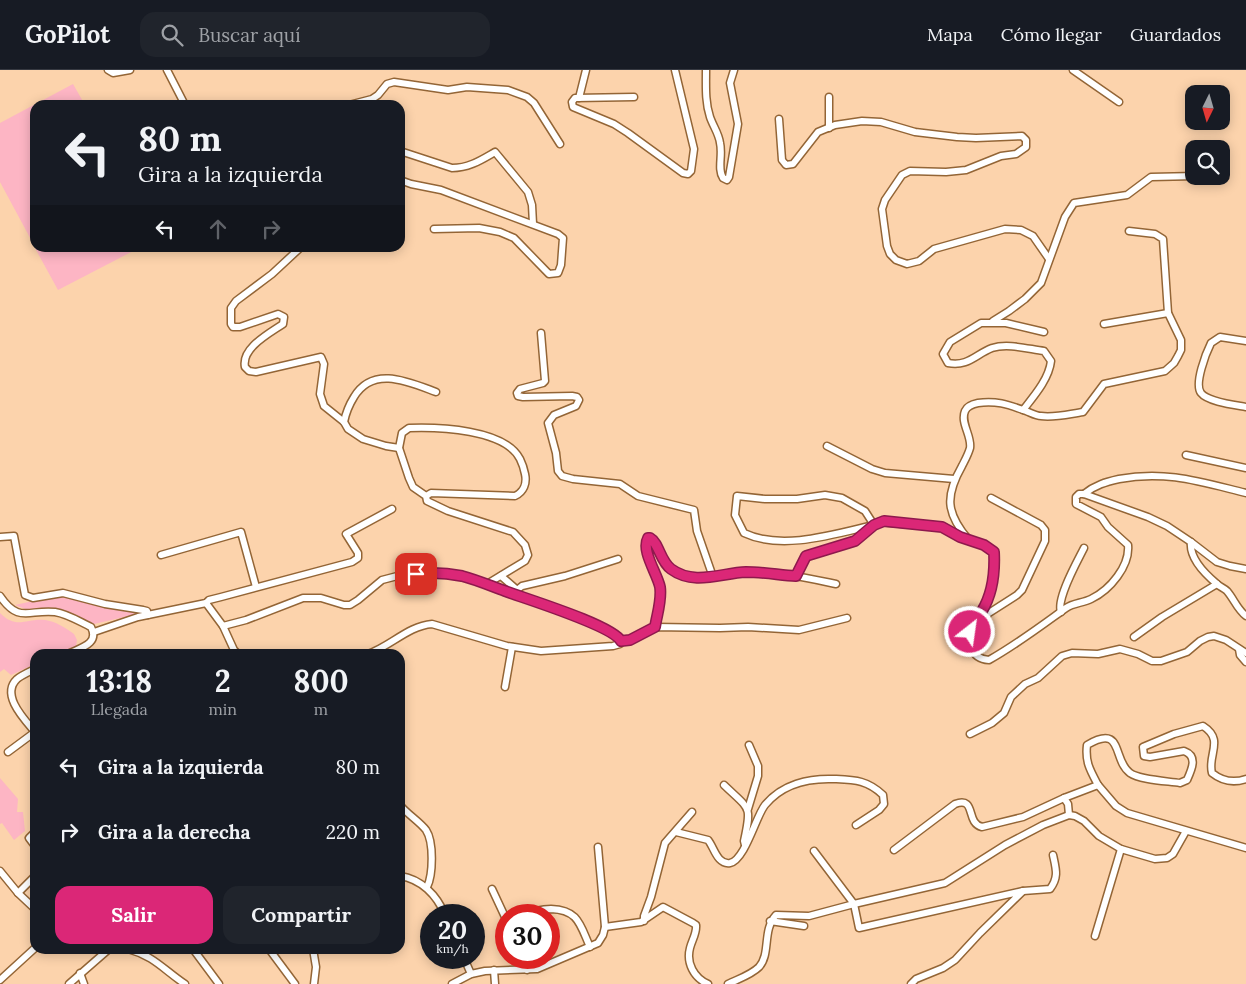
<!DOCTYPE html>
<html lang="es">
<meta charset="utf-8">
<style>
body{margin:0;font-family:Lora,serif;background:#20242c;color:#f1f3f6;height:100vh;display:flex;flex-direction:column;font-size:19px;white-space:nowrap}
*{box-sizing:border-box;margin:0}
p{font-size:16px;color:#9ea1a6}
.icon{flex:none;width:28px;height:28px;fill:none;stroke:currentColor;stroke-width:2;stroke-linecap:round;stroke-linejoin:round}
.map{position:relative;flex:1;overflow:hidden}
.drawer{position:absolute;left:30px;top:579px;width:375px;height:305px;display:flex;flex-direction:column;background:#171b24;border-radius:15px;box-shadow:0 2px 12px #0003}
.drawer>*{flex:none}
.top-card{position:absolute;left:30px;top:30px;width:375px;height:152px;border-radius:15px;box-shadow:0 2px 12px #0003;background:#171b24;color:#f1f3f6;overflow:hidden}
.needle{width:32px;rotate:185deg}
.buttons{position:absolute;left:1185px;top:15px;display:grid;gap:10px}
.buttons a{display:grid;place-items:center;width:45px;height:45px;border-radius:10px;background:#171b24;box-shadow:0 2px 12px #0003;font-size:25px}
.speed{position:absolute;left:420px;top:834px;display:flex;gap:10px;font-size:25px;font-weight:700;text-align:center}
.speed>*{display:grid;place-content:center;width:65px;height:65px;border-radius:50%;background:#171b24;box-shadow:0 2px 12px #0003;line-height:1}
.speed small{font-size:12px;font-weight:400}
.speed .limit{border:8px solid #d22;background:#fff;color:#111}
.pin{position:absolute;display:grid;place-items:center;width:42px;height:42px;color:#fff;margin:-21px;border-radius:10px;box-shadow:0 2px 8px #0006}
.me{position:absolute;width:55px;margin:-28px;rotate:30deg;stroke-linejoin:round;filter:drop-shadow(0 0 4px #0008)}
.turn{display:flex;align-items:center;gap:18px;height:105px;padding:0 25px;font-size:22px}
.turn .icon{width:65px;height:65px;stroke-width:2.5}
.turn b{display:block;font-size:35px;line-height:42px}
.lanes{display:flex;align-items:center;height:48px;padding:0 25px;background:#0003;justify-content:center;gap:25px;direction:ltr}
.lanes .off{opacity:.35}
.eta{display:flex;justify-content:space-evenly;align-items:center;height:85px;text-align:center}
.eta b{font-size:30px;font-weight:700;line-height:35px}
.cta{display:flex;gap:10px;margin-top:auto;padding:10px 25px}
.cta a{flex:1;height:58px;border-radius:15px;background:#db2777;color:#fff;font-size:20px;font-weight:700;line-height:58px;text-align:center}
.cta a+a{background:#20242c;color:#f1f3f6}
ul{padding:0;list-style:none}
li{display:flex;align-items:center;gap:15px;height:65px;padding:0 25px}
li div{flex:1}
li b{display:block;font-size:19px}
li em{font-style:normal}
header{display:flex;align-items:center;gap:30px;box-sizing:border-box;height:70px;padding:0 25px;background:#171b24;border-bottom:1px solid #363941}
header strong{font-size:24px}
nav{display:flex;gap:28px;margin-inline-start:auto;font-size:18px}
.search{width:350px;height:45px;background:#20242c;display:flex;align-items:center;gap:12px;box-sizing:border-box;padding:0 18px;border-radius:15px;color:#9ea1a6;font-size:19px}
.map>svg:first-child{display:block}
.green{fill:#fdb5c4}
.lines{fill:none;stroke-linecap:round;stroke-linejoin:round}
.street-casing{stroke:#936536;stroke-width:9}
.street{stroke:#fff;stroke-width:6}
.route-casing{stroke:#8e194d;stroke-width:12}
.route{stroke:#db2777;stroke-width:9}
</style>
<header>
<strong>GoPilot</strong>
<div class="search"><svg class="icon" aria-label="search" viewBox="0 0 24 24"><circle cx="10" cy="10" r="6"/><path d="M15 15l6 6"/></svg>Buscar aquí</div>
<nav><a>Mapa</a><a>Cómo llegar</a><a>Guardados</a></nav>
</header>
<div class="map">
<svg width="1246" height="914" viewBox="0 0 1246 914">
<rect width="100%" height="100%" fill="#fcd3ac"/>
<g class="green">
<path d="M73,14L85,35H35V177L0,112V53Z"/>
<path d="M35,178H139L58,220Z"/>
<path d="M55,526L68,527L87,533L142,543L94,554L66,541L50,538L36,541L28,540L15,535Z"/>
<path d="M0,543C17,560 26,548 45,550C55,551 66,558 74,564L77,570L76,576L58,584H35V594L11,605L4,599L0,602Z"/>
<path d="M0,708L18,729L17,742H23L25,761L14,770L2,753L0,754Z"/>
</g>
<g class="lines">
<defs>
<g id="street">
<path d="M108,0L113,3L130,0"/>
<path d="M167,0L185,35"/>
<path d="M706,0C706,16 705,32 710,47C713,56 719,64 720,73C723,85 717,99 723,108L727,110L729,107L738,54L730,13L734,0"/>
<path d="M1073,0L1119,32"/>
<path d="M634,27L575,28L572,32L573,37L614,54L628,63L683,103L688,104L691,101L694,79L675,0"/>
<path d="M829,27V58"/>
<path d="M579,28L586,0"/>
<path d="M349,35L372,29L378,25L387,14L394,12L448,20L467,17L508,20L527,27L534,33L560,74"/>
<path d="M779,49L782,90L786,95L793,94L818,62L835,55L862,51L881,52L915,62L957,67L976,68L1022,66L1026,70V77L1016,84L1001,86L966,100L946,102L910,101L902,105L885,130L882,139L887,176L890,184L896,190L907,194L919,191L934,179L1005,159L1021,160L1033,166L1049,189"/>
<path d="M400,81L452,98C469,98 481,90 495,82L528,122L532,135L533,154"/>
<path d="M400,110L411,114L441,120L558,164L563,168L561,195L558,203L549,204L514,168L500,162L479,158L434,159"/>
<path d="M300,178L272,204L236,231L231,238V254L233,257H240L278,244L284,247L283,254C270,263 241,278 245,297L249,301L256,302L321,287L324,294L320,324L324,336L344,352L348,359L363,369L386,376L399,378"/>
<path d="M993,251L1009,241L1025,229L1041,213L1065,147L1074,133L1127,125L1151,107L1196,106"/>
<path d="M1104,254L1168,243"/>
<path d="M541,263L545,311L543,313L520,319L517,323L518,326L523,327L572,326L577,327L579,330L576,336L554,345L548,353L556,383L558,401L562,406L573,409L620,414L638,426L694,440L697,461L713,507"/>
<path d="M1246,271L1220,267L1211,273C1206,283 1194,314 1201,323C1208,332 1235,335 1246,337"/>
<path d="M1023,340C1034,326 1049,309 1051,291L1044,281C1028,279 1008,273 992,278C976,284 968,297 948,293L943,284L950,272L981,253H1006L1044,262"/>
<path d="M344,352C346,342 349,335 354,327C373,295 409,312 436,322"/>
<path d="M827,376L872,399L885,403L954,409"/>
<path d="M1186,385L1246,398"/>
<path d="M1084,424C1095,415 1106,412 1119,409C1166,400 1201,412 1246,423"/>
<path d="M825,425L842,428L865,441L874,455C835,464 782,481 744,463L735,445L737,426L765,429H797Z"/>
<path d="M426,426L413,417L409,408L399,378L402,363L409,358C438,357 505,359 520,389C522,393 524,399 525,404C527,413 524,422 515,426L431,423L426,426L427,431L448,441L513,462L525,475L528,485L525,491L487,514"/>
<path d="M0,467L14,466L25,525L33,528L63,523L105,534L143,540L147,541L148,545"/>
<path d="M968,469C946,443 945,426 962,396C965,390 968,385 970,378C972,366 960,353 965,341C967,336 973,334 978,333C996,330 1009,335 1026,341C1031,343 1036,346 1041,346C1054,348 1069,344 1083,342L1104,314L1165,301L1174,293L1178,286L1181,280V270L1168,243L1163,169L1155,164L1129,161"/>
<path d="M1191,472C1189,488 1205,504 1217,514C1220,517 1224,518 1227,521C1234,529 1237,539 1246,546"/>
<path d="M161,485L241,462L256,517"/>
<path d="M501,506L516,519"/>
<path d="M796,506L807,485L855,471L879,452L942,457L960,467L984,475L994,482C994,497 994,514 989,528C985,538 976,545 972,555C966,570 970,589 989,590C1016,575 1041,556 1066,538C1073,533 1083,533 1091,529C1110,520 1130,496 1128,475L1108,457L1101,447L1076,434V427L1079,424H1084L1148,447L1167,456L1191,472L1217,492L1230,496L1246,499"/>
<path d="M512,524L522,516L565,506L618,489"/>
<path d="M0,526C19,554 29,539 55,542C68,544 80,552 91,557C100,574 80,578 68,584"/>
<path d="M206,533L223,556L234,580L238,584"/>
<path d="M1061,542C1056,529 1077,492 1084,478"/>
<path d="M978,550L1017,525L1022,520L1045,471V460L1041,455L991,428"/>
<path d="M223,556L246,550L303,528H321L344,535H350L358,530L382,510L405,504L427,503L462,506L487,514L577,547L609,561L620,568L621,571"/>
<path d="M655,557C657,544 662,530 660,517C657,503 641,481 648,468H650C660,474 659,493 674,501C700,514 719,503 745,502C776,501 807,508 836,514"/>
<path d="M94,562L138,547L206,533L209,530L221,527L352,492L358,488V483L346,464L392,439"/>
<path d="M1134,567L1162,547L1217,514"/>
<path d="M1239,579L1240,585L1246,592"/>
<path d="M368,584C391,576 408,556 432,554L507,576L541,581L613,576L620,574L621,571L630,570L655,557L720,558L748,557L799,560L847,548"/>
<path d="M35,599C29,602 22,605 17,609C0,625 25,650 35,662"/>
<path d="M505,617L512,577"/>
<path d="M970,664L992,653L1004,643L1011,627L1025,614L1038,608L1062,586L1072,583L1098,584L1120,579L1138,584L1152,591H1161L1187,582L1200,571L1208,567L1214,566L1226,570L1246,583"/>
<path d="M8,682L35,662"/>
<path d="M724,715C750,740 752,735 744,771L745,775"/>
<path d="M1098,715C1090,700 1085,692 1087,675C1124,653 1112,690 1130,703C1140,710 1167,711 1180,713L1187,710C1192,699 1198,686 1184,681L1150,687L1144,686L1143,677L1174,664L1203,656C1225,670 1207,685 1212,703C1222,711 1234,713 1246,709"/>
<path d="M1064,728L1068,734L1069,745"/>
<path d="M400,735C407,744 419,751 426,760C434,772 433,805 427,817"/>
<path d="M748,739L758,706V696L749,675"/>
<path d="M35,762L29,768L35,776"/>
<path d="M676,762L708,770C714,777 717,795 730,793C745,790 756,746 765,735C782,714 809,708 834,709C855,710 867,710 883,725L884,734L879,740L856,755"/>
<path d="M894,780L955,734C977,726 965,753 982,757L1023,747L1064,728L1098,715L1116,736L1127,743L1246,778"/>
<path d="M814,781L854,834L859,858L1023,821L980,863L955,890L943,898L916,909L911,914"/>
<path d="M0,801L18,823L35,839"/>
<path d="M400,806C421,809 437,825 445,845"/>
<path d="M492,819L506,849"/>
<path d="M1023,821L1050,819C1059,807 1056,799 1053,785"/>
<path d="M18,823L35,806"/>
<path d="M528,845C535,840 543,839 551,839C579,840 580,855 590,877"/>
<path d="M644,851V846L651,827L665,773L692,742"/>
<path d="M770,851L804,856"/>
<path d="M605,857L641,852L663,837L693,853L696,855C697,863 692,870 690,878C686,893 694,908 708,914"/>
<path d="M1095,866L1121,779"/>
<path d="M128,879C154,886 164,900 185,914"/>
<path d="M193,879L219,914"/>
<path d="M269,879L295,914"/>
<path d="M313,879L316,897L314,914"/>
<path d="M464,888L471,904"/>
<path d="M523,888L527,900"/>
<path d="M494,900L495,914"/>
<path d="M80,903L84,914"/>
<path d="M0,910L35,878"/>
<path d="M69,914L109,879"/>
<path d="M452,914L471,904L485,901L537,899L598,873L603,865L605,857L598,777"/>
<path d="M728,914C738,909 751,905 759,897C771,884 762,860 776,845L809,846L854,834L945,813L1005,775L1043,755L1069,745L1075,746L1084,751L1099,766L1121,779L1155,789L1167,788L1173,784L1186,761"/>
</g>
</defs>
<use href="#street" class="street-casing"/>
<use href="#street" class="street"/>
</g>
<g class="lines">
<defs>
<path id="route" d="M416,504C431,502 447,503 462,506C477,510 491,516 505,521C526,529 612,555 621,571L630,570L655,557C657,544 662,530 660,517C657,503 641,481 648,468H650C659,473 660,491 671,499C694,516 721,503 746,502C762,502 780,505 796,506L806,486L855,471L874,455L884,451L942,457L960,467L984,475L994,482C995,502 993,523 982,541C978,549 973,553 970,562"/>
</defs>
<use href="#route" class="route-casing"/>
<use href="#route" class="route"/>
</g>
</svg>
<div class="buttons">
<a><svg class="needle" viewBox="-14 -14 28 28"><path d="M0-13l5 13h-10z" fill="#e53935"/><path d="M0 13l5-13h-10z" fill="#9ea1a6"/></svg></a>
<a><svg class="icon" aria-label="search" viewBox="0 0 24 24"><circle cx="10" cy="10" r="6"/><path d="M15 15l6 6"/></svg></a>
</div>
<div class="speed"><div>20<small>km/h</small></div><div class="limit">30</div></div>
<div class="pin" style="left:416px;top:504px;background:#d93025"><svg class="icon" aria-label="arrive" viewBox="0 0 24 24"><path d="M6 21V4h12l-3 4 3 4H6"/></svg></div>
<svg class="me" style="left:970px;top:562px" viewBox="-20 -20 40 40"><circle r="17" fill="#db2777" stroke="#fff" stroke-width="3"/><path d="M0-11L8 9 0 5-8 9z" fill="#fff"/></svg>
<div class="top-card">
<div class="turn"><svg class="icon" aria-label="left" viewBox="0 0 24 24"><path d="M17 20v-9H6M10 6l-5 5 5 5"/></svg><div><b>80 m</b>Gira a la izquierda</div></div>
<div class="lanes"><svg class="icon" aria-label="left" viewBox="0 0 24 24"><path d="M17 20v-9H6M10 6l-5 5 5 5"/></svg><svg class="icon off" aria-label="ahead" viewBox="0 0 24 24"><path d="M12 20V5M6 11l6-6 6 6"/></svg><svg class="icon off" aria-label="right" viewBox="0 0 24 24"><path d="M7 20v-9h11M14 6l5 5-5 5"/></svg></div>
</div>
<section class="drawer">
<div class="eta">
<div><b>13:18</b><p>Llegada</p></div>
<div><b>2</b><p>min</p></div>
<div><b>800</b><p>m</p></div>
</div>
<ul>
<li><svg class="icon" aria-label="left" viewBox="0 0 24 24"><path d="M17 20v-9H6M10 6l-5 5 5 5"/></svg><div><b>Gira a la izquierda</b></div><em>80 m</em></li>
<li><svg class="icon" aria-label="right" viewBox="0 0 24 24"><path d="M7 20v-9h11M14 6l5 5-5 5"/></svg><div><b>Gira a la derecha</b></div><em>220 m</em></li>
</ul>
<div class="cta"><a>Salir</a><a>Compartir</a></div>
</section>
</div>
